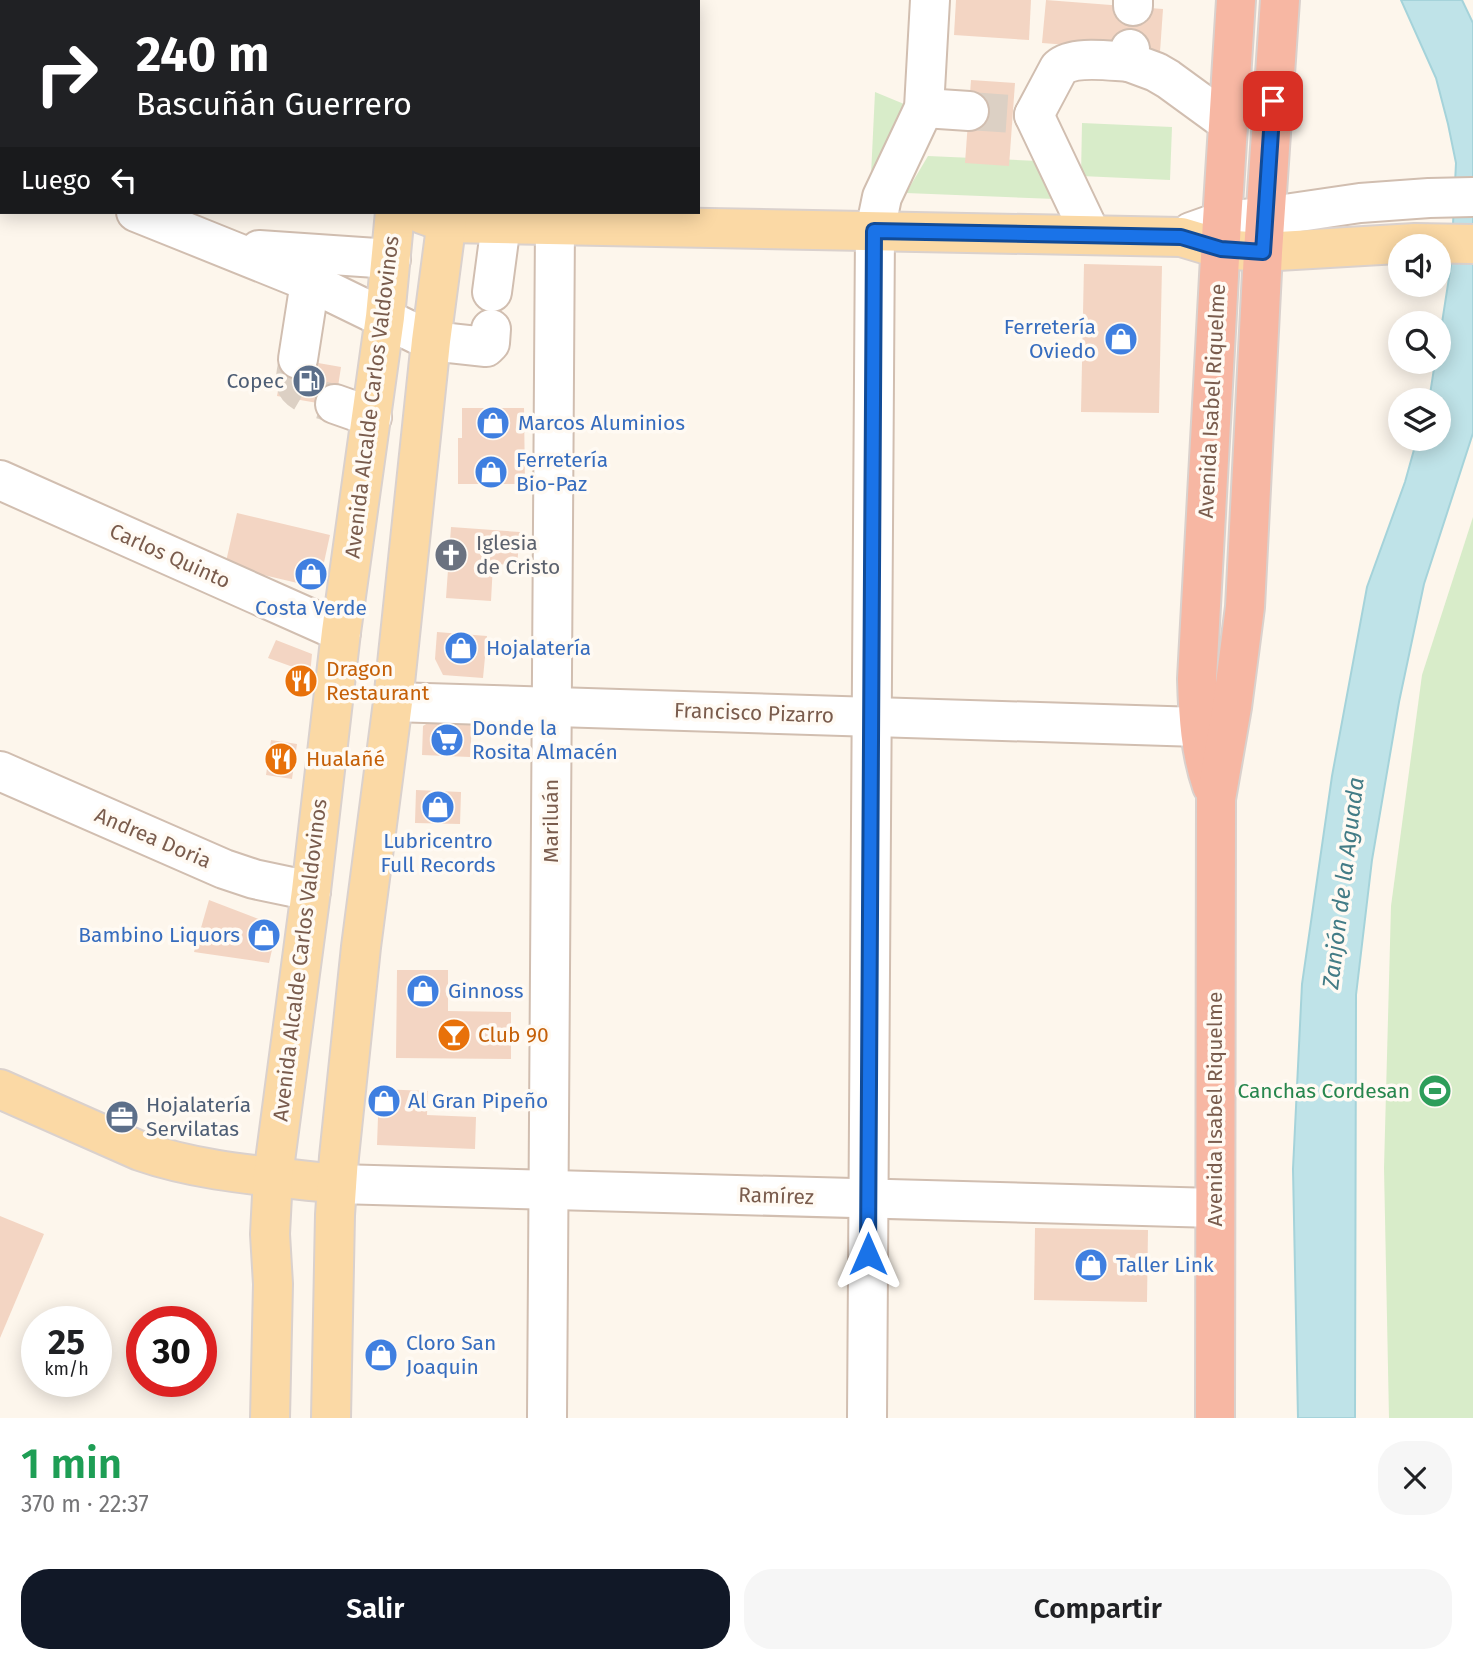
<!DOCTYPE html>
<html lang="es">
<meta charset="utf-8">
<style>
body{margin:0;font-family:"Fira Sans",sans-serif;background:#f6f6f6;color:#202124;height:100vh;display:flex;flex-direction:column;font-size:26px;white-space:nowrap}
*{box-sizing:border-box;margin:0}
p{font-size:23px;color:#757577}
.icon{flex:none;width:38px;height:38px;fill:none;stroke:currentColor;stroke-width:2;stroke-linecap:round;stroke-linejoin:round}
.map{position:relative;height:1418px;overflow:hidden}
.panel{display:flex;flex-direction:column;background:#fff;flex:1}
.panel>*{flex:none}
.guide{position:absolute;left:0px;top:0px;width:700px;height:214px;box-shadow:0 4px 18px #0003;background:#202124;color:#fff;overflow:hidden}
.controls{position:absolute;left:1388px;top:234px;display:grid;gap:14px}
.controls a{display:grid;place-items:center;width:63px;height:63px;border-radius:50%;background:#fff;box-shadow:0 4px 18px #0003;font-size:35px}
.speed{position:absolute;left:21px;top:1306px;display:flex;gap:14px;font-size:35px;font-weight:700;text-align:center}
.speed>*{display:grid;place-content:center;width:91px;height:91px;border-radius:50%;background:#fff;box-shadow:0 4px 18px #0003;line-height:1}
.speed small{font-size:18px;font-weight:400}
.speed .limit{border:10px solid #d22;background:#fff;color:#111}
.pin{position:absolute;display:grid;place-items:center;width:60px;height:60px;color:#fff;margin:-30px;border-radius:14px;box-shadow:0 4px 10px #0006}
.me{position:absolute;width:77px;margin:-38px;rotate:0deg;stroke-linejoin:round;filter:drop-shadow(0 0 5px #0008)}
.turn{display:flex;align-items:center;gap:24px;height:147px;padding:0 21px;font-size:32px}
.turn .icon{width:91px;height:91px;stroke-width:2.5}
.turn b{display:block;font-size:49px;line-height:60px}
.then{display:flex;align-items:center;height:66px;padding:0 21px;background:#0003;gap:14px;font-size:26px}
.round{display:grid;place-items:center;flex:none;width:74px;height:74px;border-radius:28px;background:#f6f6f6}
.summary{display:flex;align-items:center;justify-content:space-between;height:119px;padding:0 21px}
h1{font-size:42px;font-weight:600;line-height:52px;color:#1e9e55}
.action{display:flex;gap:14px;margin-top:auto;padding:14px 21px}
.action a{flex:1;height:80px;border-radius:28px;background:#111827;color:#fff;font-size:28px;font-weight:600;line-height:80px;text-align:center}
.action a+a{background:#f6f6f6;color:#202124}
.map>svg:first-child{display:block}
.green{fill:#d8ecc9}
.water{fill:#bfe3e8;stroke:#a5d3da;stroke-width:2}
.building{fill:#f3d5c3}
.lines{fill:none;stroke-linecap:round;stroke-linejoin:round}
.minor-tunnel{stroke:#dcd0c4;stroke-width:38;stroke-dasharray:38 19;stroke-linecap:butt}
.minor-casing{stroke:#d1beb0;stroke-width:42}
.major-casing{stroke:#dad1cd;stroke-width:42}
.highway-casing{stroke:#dad1cd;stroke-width:42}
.minor{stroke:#fff;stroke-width:38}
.major{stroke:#fbd9a5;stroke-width:38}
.highway{stroke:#f7b7a3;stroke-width:38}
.route-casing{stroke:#114b97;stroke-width:18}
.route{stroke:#1a73e8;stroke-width:12}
.labels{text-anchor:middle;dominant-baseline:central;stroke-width:7;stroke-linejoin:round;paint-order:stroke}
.shop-label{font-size:21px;fill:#366cbe;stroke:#fffaf3;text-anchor:start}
.service-label{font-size:21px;fill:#4e5e75;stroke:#fffaf3;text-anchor:end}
.street-label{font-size:21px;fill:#7a5c4d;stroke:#fffaf3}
.worship-label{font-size:21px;fill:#5b616d;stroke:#fffaf3;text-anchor:start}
.food-label{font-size:21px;fill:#c56008;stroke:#fffaf3;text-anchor:start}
.leisure-label{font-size:21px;fill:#27864d;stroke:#fffaf3;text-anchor:end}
.water-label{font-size:23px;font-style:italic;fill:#437c86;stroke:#fffaf3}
</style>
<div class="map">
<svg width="1473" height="1418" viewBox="0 0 1473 1418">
<rect width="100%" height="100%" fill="#fdf6ec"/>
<g class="green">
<path d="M875,92L904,104L900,149L871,175Z"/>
<path d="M1082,123L1172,127L1170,180L1081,176Z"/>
<path d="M928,156L1038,161L1055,199L906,193Z"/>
<path d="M1473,517V1418H1389L1384,1168L1391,906L1422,675Z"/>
</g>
<path class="water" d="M1401,0H1462L1473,23V433L1424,584L1399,702L1372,860L1356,995L1355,1418H1298L1293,1169L1302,984L1332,776L1367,587L1405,482L1417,439H1438V401H1429L1435,362H1438L1439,342L1451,265L1456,163L1448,124L1436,78Z"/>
<g class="building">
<path d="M956,0H1031L1029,40L954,35Z"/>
<path d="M1046,0L1163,9L1160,52L1042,43Z"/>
<path d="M971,80L1015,83L1009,166L965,163Z"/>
<path d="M1084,264L1162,266L1159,413L1081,412Z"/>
<path d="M284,357L341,367L335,406L277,396Z"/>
<path d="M462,408H524L525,484H458V438H462Z"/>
<path d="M237,513L330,535L321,576L306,585L225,566Z"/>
<path d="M451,527L520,532L517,565L493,564L491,601L446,598Z"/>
<path d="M437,632L487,636L483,678L443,675L435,659Z"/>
<path d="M276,640L312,654L308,696L291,695L293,667L268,658Z"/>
<path d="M431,721L472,724L470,757L422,755L423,726Z"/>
<path d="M271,740L297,744L292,779L266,775Z"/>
<path d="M416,790L461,792L460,824L415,823Z"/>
<path d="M209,900L264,921L274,941L269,963L194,952Z"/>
<path d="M397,970H448V1011L511,1012V1059L396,1058Z"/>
<path d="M379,1089L428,1091L427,1115L476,1117L475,1149L377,1145Z"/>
<path d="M0,1216L44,1234L0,1338Z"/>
<path d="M1035,1228L1148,1230L1147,1302L1034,1300Z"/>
</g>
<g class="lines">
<g class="minor-tunnel">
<path d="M969,111L1013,114"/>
<path d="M298,359C297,367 294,376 295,383C298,396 324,400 335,404"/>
</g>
<defs>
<g id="minor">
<path d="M142,0L146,2"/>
<path d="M1133,6V0"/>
<path d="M1130,49L1129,62L1156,72L1168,79L1227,122"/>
<path d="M924,108L969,111"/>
<path d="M1034,115L1091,235"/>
<path d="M1034,115L1059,68C1074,55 1109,61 1129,62"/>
<path d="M0,158H2"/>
<path d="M136,212L310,282L431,341L486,347L490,343L491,329"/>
<path d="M1191,232L1222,221L1265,217L1360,203L1429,198L1473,197"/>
<path d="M259,250L391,259"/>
<path d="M492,292L501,224"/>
<path d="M298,359L310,282"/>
<path d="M335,404L372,417"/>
<path d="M0,480L341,632"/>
<path d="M393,702L1199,727"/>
<path d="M0,771L224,869L254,879L311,891"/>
<path d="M337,1184L1215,1208"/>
<path d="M547,1418L555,225"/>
<path d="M867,1418L875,231L882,197L924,108L930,0"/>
</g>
<g id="major">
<path d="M403,2V0"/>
<path d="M460,2V0"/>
<path d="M422,214L447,223L1181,237L1221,249L1263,252L1415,243L1473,244"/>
<path d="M0,1089L140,1151C203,1173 271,1176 337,1184"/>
<path d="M270,1418L273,1284L270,1234L273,1176L311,891L341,632L385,317L395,212"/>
<path d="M331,1418L335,1215L339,1157L361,947L393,702L431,341L448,212"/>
</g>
<g id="highway">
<path d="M1212,786C1200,751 1198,716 1197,679L1222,221L1236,0"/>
<path d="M1215,1418L1216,799L1232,707L1245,607L1263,252L1280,0"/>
</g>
</defs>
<use href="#minor" class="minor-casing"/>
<use href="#major" class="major-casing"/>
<use href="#highway" class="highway-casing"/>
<use href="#minor" class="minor"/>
<use href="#major" class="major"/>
<use href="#highway" class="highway"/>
</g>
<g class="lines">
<defs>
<path id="route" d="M868,1254L874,231L1181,237L1221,249L1263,252L1273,101"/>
</defs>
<use href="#route" class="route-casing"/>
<use href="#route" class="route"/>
</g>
<defs>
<symbol id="shop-disc" viewBox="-11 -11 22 22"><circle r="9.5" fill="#3f7fe0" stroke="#fffaf3"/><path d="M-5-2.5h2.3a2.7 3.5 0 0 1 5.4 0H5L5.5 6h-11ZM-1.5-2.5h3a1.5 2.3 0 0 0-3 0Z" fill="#fff"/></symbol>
<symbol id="fuel-disc" viewBox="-11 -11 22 22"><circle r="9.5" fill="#5c6f8a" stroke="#fffaf3"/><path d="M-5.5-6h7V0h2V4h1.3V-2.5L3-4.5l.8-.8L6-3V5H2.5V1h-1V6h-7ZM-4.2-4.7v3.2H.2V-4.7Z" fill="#fff"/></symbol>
<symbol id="church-disc" viewBox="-11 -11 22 22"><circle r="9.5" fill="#6b7280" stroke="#fffaf3"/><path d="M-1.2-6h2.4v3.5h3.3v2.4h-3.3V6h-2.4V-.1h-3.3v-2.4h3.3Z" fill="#fff"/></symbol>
<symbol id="restaurant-disc" viewBox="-11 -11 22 22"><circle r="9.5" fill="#e8710a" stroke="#fffaf3"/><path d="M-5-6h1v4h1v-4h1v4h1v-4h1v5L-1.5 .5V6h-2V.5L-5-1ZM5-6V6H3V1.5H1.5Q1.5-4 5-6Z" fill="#fff"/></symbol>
<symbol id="supermarket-disc" viewBox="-11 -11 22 22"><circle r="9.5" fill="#3f7fe0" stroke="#fffaf3"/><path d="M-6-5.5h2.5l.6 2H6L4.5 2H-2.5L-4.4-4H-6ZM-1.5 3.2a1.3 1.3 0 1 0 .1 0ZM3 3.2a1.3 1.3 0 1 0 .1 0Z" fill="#fff"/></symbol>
<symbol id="bar-disc" viewBox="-11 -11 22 22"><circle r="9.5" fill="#e8710a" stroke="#fffaf3"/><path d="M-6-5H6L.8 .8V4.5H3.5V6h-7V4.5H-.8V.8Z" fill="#fff"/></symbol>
<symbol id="stadium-disc" viewBox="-11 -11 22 22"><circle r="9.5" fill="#2e9e5b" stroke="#fffaf3"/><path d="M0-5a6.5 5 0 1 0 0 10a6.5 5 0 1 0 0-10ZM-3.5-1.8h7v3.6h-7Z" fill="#fff"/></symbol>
<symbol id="office-disc" viewBox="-11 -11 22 22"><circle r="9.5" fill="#5c6f8a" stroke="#fffaf3"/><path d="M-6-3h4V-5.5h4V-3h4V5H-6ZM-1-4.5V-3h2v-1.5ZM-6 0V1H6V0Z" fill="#fff"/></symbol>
</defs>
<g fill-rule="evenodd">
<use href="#shop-disc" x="1102" y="320" width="38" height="38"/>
<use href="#fuel-disc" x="290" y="362" width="38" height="38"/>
<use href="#shop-disc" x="474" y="404" width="38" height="38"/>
<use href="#shop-disc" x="472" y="453" width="38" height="38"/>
<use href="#church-disc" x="432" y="536" width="38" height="38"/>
<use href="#shop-disc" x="292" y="555" width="38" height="38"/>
<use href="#shop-disc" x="442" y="629" width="38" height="38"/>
<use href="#restaurant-disc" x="282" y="662" width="38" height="38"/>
<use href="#supermarket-disc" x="428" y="721" width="38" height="38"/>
<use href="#restaurant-disc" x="262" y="740" width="38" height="38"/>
<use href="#shop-disc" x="419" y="788" width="38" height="38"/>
<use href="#shop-disc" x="245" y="916" width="38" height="38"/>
<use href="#shop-disc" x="404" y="972" width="38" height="38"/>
<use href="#bar-disc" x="435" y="1016" width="38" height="38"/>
<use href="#stadium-disc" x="1416" y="1072" width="38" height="38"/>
<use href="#shop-disc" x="365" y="1082" width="38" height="38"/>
<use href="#office-disc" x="103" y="1098" width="38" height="38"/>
<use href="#shop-disc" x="1072" y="1246" width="38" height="38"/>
<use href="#shop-disc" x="362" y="1336" width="38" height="38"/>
</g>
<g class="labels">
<g class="shop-label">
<text x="1096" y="327" text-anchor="end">Ferretería<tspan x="1096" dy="24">Oviedo</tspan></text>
<text x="518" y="423">Marcos Aluminios</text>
<text x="516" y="460">Ferretería<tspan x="516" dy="24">Bio-Paz</tspan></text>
<text x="311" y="608" text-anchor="middle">Costa Verde</text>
<text x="486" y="648">Hojalatería</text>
<text x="472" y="728">Donde la<tspan x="472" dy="24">Rosita Almacén</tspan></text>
<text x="438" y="841" text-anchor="middle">Lubricentro<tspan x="438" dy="24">Full Records</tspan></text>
<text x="240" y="935" text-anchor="end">Bambino Liquors</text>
<text x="448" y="991">Ginnoss</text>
<text x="408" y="1101">Al Gran Pipeño</text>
<text x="1116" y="1265">Taller Link</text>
<text x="406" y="1343">Cloro San<tspan x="406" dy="24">Joaquin</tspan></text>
</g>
<g class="service-label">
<text x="284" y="381">Copec</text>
<text x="146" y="1105" text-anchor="start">Hojalatería<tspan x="146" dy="24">Servilatas</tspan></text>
</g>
<g class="street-label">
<text transform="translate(372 397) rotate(-83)">Avenida Alcalde Carlos Valdovinos</text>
<text transform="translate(1212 401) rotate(-87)">Avenida Isabel Riquelme</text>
<text transform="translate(170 556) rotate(24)">Carlos Quinto</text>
<text transform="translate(754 713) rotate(2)">Francisco Pizarro</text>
<text transform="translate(551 821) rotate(-90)">Mariluán</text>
<text transform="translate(153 838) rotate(23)">Andrea Doria</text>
<text transform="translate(300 960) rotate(-83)">Avenida Alcalde Carlos Valdovinos</text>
<text transform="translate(1215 1109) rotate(-90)">Avenida Isabel Riquelme</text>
<text transform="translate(776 1196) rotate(2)">Ramírez</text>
</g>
<g class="worship-label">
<text x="476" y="543">Iglesia<tspan x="476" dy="24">de Cristo</tspan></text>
</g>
<g class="food-label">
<text x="326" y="669">Dragon<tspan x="326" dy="24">Restaurant</tspan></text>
<text x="306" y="759">Hualañé</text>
<text x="478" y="1035">Club 90</text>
</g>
<g class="leisure-label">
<text x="1410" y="1091">Canchas Cordesan</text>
</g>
<g class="water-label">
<text transform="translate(1343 883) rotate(-83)">Zanjón de la Aguada</text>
</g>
</g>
</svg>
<div class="controls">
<a><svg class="icon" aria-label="sound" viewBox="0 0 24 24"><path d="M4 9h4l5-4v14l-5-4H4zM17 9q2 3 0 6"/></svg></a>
<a><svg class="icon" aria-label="search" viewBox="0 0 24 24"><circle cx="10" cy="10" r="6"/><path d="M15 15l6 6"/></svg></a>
<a><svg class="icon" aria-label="layers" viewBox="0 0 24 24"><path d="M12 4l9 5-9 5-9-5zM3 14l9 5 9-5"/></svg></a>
</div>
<div class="speed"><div>25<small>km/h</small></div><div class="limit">30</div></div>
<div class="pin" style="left:1273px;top:101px;background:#d93025"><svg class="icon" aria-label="arrive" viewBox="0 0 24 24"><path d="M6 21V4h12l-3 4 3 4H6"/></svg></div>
<svg class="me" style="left:868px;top:1254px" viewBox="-20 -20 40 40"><path d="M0-17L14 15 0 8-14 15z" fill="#1a73e8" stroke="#fff" stroke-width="4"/></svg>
<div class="guide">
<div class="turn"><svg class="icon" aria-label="right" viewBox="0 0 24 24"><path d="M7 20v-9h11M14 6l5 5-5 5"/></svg><div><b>240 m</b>Bascuñán Guerrero</div></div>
<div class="then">Luego<svg class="icon" aria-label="left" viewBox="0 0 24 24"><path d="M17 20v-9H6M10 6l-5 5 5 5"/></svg></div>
</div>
</div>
<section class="panel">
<div class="summary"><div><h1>1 min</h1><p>370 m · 22:37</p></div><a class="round"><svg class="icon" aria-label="close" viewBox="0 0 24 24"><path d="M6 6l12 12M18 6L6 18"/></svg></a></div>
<div class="action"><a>Salir</a><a>Compartir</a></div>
</section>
